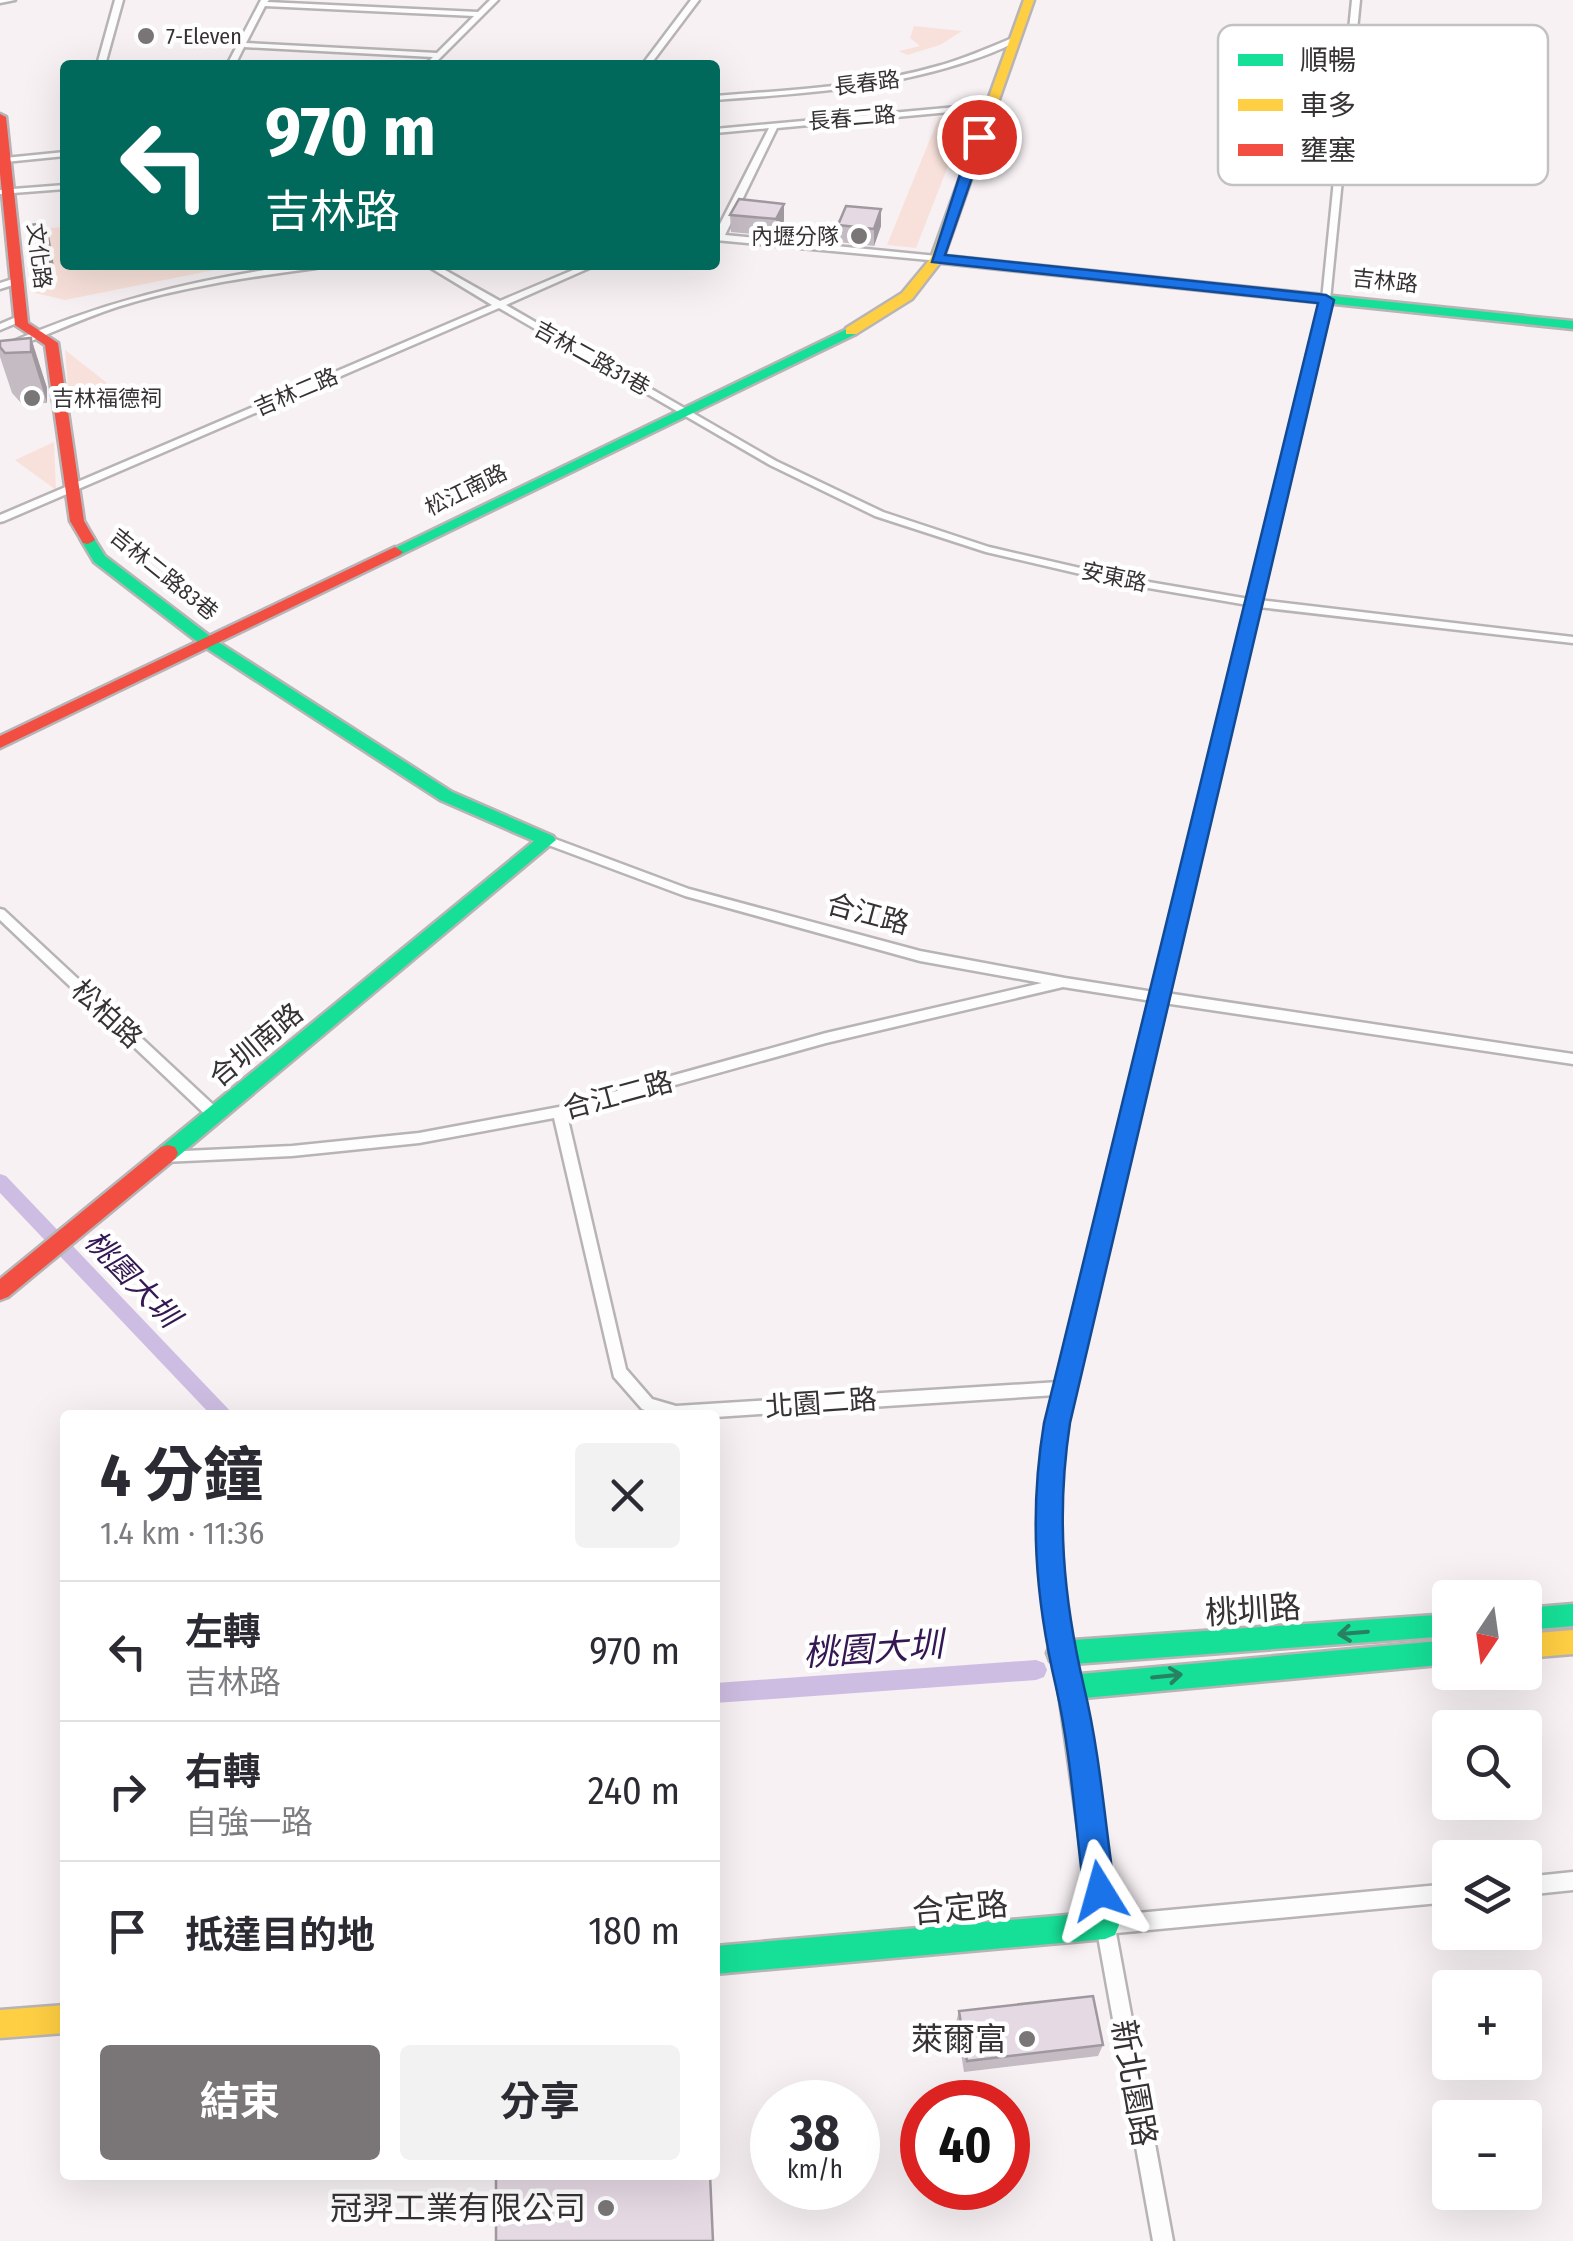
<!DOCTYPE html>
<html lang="zh-TW">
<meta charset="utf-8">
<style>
body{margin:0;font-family:"Fira Sans Condensed","Noto Sans TC",sans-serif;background:#f2f2f3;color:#2b2b33;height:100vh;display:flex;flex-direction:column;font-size:38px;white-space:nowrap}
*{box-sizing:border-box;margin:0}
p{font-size:32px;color:#7c7c81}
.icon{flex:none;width:55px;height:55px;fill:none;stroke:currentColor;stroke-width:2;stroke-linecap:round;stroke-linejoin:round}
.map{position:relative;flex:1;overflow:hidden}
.sheet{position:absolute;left:60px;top:1410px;width:660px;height:770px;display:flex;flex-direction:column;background:#fff;border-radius:10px;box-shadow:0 10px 40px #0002}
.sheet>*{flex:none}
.guide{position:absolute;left:60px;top:60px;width:660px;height:210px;border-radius:10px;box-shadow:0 10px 40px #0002;background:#00695c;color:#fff;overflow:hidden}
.needle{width:65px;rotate:193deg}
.tools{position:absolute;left:1432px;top:1580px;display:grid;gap:20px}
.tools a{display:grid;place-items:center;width:110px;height:110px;border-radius:10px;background:#fff;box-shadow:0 10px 40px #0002;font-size:50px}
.speed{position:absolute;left:750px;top:2080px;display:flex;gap:20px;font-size:50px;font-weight:700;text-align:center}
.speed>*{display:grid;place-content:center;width:130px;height:130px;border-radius:50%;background:#fff;box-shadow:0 10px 40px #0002;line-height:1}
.speed small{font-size:25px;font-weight:400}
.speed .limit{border:15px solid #d22;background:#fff;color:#111}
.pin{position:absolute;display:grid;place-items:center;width:85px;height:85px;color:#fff;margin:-42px;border:5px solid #fff;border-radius:50%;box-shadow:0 2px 10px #0007}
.me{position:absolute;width:110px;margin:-55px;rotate:352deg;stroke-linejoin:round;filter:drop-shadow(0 0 8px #0008)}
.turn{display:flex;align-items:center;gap:35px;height:210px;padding:0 40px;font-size:45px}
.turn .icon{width:130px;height:130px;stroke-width:2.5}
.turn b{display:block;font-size:70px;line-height:85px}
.round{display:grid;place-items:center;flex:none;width:105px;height:105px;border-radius:10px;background:#f2f2f3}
.summary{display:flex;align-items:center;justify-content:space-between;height:170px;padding:0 40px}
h1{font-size:60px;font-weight:700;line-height:75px}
.action{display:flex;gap:20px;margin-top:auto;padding:20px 40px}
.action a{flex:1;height:115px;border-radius:10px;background:#7a7678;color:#fff;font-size:40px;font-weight:700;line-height:115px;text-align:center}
.action a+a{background:#f2f2f3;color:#2b2b33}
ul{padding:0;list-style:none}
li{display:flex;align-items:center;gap:30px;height:140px;padding:0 40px;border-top:2px solid #e1e1e2}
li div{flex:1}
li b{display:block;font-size:38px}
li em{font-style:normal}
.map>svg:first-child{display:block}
.green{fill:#f8e1da}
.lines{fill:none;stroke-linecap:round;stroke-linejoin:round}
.canal{fill:#cebde2;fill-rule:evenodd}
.street-casing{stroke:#b8b4b6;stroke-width:5}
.fast-casing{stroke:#b8b4b6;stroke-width:5}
.slow-casing{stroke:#b8b4b6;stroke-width:5}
.jam-casing{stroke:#b8b4b6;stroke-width:5}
.street{fill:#fefdfd;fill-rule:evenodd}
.fast{fill:#16e098;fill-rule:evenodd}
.slow{fill:#ffcf43;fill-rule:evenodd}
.jam{fill:#f24e42;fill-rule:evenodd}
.wall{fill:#c5bbc3}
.shaded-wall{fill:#a0989f}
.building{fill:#e5d9e3;stroke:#a0989f;stroke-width:2.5}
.oneway{stroke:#288162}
.route{fill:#1a73e8;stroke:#114b97;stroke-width:2.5}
.poi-dot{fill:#7a7678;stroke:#fff;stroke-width:4}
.labels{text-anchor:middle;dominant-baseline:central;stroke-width:9;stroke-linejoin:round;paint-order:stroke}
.far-poi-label{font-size:22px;fill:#373335;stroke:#fff;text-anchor:start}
.far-street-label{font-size:22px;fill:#373335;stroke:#fff}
.street-label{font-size:28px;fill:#373335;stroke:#fff}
.water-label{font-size:30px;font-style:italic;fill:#351754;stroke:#fff}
.near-street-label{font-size:32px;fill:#373335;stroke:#fff}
.near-poi-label{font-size:32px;fill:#373335;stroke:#fff;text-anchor:end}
.near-water-label{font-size:35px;font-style:italic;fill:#351754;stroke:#fff}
.key{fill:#fff;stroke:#c3c2c2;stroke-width:2.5}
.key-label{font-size:28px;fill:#373335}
</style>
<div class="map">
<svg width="1573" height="2241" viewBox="0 0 1573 2241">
<rect width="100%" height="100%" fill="#f7f1f4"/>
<g class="green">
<path d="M914,26L962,31L940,45L907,55L899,51L920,46L910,38Z"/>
<path d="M939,117L966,120L916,248L887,245Z"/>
<path d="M65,227V265H213L214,270L65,300L35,293L31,229Z"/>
<path d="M65,350L102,379L107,383L69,400Z"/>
<path d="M54,442L56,490L15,460Z"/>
</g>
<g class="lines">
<g class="canal">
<path d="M0,1174L6,1176L234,1415H211L0,1193Z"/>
<path d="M1036,1660L1044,1663L1047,1670L1044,1677L1036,1680L715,1703V1683Z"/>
</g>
<defs>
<g id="street">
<path d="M0,0H15L0,3Z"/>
<path d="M115,0H123L105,65H97Z"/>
<path d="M261,0H269L267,2L478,12L490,0H498L433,65H425L433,57L244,47L235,65H227ZM265,6L474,16L437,53L246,43Z"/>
<path d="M691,0H699L650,65H642Z"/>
<path d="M1352,0H1360L1330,300L1259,600L1573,637V643L1258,607L1166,993L1573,1054V1064L1164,1003L1065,1423C1053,1513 1054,1599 1079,1687L1076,1693L1070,1695L1064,1693C1030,1608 1035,1483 1056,1395L715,1417V1415H661L642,1409L614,1377L554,1118L419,1143L292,1156L163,1162L158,1161L156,1157L158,1153L163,1152L292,1146L419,1133L559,1107L826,1033L1042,983L920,961L685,896L543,843L541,840L543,837L547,836L689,889L920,951L1065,978L1154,992L1248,605L1119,583L986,552L875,516L770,465L499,308L4,521L0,522V515L492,305L426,265H436L500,301L585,265H596L506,305L776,461L883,512L989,547L1119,577L1249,599L1322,300ZM1063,987L1152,1001L1059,1382L676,1406L652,1399L626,1369L567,1115L826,1043Z"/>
<path d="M1010,39L1017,41C999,51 979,58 959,64C880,89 797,94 715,100V96C789,90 866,87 938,66C963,59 986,49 1010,39Z"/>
<path d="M990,104L994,106L993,108L777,128L725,235L937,256L941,259L940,261L715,240V234L769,128L715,133V129Z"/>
<path d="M65,152V156L5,162L1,160L5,158Z"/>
<path d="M65,185V189L0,194V190Z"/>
<path d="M298,265H320L316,268C249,277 181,287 117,307C77,320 39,339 0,353V347C97,303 192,280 298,265Z"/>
<path d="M16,278L19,279V283L0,289V283Z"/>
<path d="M21,315L25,318L24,320L0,330V324Z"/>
<path d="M0,909L4,910L220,1111L222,1115L220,1119H210L0,920Z"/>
<path d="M1573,1872V1890L1525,1895V1877Z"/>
<path d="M1450,1884V1902L1116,1933L1173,2241H1153L1096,1925L1098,1918L1105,1916Z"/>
</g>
<g id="fast">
<path d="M937,255L1573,321V329L933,262L931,259Z"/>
<path d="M851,327L856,328V334L400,555L395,557L387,552Z"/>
<path d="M88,536L93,537L105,556L215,640L452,792L553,836L556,840L175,1159H161L158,1153L161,1147L534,841L440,800L203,646L94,562L81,540Z"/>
<path d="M1573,1604V1626L1525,1630V1608Z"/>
<path d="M1450,1614V1636L1059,1665L1050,1661L1047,1653L1050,1645L1059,1641Z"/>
<path d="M1450,1640V1664L1084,1698L1119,1925L1115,1935L1105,1939L715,1974V1946L1090,1913L1058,1687L1061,1679L1070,1675Z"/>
</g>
<g id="slow">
<path d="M1024,0H1034L943,259L912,299L856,334H846V328L902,293L931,258Z"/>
<path d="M1573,1630V1654L1525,1658V1634Z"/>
<path d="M65,2005V2033L0,2038V2010Z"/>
</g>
<g id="jam">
<path d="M0,114L6,117L28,323L58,343L84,521L95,540L88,544L83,543L70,521L45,345L15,325L0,173Z"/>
<path d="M395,547L403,552L400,555L0,748V736Z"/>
<path d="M168,1145L175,1147L178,1153L175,1159L8,1297L0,1300V1279L161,1147Z"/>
</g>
</defs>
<use href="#street" class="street-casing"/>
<use href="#fast" class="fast-casing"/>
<use href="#slow" class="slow-casing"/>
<use href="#jam" class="jam-casing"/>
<use href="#street" class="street"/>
<use href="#fast" class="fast"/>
<use href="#slow" class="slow"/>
<use href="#jam" class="jam"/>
</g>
<g class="wall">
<path d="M881,209V226L874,246L838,242V225Z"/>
<path d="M730,215L784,221L776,236L731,232Z"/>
<path d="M31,338L47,388V403L22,404L12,393L0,357V341Z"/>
<path d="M959,2011L1103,2045L1098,2056L964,2072L956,2022Z"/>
</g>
<g class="shaded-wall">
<path d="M784,204V221L776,236V219Z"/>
<path d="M881,209V226L874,246V229Z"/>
<path d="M45,223L50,240L55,274L39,276L33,259Z"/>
<path d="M31,338L47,388V403L31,352Z"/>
</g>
<g class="building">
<path d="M739,199L784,204L776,219L730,215Z"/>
<path d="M846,206L881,209L874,229L838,225Z"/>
<path d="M45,223L49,257L33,259L30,225Z"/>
<path d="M31,338V352L5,353L0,347V341Z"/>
<path d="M1093,1996L1103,2045L967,2061L959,2011Z"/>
<path d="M496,2175H710L713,2241H496Z"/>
</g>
<defs><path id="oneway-shaft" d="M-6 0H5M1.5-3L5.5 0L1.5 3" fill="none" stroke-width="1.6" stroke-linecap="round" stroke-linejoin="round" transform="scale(2.5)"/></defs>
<g class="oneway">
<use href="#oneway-shaft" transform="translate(1353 1633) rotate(175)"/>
<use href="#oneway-shaft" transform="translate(1167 1676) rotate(-6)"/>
</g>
<path class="route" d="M979,133L986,137L945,255L1326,295L1334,300L1070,1423C1056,1515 1063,1597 1084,1687C1100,1753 1105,1824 1115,1891L1110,1901L1100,1906L1089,1901L1084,1891C1075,1824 1071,1753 1056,1687C1035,1597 1029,1514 1044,1423L1318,303L932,262L972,137Z"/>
<g class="poi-dot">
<circle cx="146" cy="36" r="10"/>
<circle cx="859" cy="236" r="10"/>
<circle cx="32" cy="398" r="10"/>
<circle cx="1027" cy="2039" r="10"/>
<circle cx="606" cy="2208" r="10"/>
</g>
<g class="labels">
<g class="far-poi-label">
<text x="166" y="36">7-Eleven</text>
<text x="839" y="236" text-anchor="end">內壢分隊</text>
<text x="52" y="398">吉林福德祠</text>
</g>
<g class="far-street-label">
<text transform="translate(867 83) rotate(-7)">長春路</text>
<text transform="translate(852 118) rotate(-5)">長春二路</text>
<text transform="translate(39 256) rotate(83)">文化路</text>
<text transform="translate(1385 281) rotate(6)">吉林路</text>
<text transform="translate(592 358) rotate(29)">吉林二路31巷</text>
<text transform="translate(296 392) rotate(-23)">吉林二路</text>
<text transform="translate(466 490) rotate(-26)">松江南路</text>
<text transform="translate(164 574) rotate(39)">吉林二路83巷</text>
<text transform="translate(1114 577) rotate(12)">安東路</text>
</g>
<g class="street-label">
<text transform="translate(868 914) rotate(15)">合江路</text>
<text transform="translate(107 1014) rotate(43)">松柏路</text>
<text transform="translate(256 1045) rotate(-40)">合圳南路</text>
<text transform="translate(618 1095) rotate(-15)">合江二路</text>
<text transform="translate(821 1403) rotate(-4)">北園二路</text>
</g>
<g class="water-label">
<text transform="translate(132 1279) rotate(46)">桃園大圳</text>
</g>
<g class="near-street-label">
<text transform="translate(1253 1610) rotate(-4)">桃圳路</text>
<text transform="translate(960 1908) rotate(-5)">合定路</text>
<text transform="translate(1134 2083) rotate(80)">新北園路</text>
</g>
<g class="near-poi-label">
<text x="1007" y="2039">萊爾富</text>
<text x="586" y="2208">冠羿工業有限公司</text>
</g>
<g class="near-water-label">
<text transform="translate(873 1649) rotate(-4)">桃園大圳</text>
</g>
</g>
<rect x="1218" y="25" width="330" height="160" rx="15" class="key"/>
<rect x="1238" y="54" width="45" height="12" fill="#16e098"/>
<rect x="1238" y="99" width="45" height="12" fill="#ffcf43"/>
<rect x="1238" y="144" width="45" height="12" fill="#f24e42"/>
<g class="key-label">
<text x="1300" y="70">順暢</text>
<text x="1300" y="115">車多</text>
<text x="1300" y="160">壅塞</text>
</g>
</svg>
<div class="tools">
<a><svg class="needle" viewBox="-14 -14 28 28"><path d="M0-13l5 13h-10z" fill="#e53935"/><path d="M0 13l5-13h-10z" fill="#7c7c81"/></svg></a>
<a><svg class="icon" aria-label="search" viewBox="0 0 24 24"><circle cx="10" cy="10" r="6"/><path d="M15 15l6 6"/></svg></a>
<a><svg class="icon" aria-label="layers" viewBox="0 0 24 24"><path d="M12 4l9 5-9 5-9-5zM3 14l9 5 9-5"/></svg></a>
<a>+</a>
<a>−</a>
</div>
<div class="speed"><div>38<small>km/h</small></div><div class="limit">40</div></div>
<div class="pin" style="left:979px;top:137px;background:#d93025"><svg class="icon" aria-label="arrive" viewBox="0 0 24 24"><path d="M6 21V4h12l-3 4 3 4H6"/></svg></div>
<svg class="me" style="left:1100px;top:1891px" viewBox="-20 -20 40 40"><path d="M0-17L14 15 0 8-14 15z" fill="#1a73e8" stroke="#fff" stroke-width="4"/></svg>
<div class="guide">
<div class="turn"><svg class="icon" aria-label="left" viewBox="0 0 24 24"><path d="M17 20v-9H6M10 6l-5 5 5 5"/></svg><div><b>970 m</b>吉林路</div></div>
</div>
<section class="sheet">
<div class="summary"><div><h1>4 分鐘</h1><p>1.4 km · 11:36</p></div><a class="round"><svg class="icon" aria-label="close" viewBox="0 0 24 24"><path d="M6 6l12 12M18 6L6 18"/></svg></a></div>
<ul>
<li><svg class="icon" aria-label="left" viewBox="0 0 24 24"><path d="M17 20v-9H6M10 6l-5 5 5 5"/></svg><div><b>左轉</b><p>吉林路</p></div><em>970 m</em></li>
<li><svg class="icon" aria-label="right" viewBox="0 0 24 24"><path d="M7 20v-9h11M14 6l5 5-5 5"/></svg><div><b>右轉</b><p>自強一路</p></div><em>240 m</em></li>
<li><svg class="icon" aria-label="arrive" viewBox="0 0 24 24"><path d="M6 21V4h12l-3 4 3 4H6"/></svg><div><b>抵達目的地</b></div><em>180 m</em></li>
</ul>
<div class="action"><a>結束</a><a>分享</a></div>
</section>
</div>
